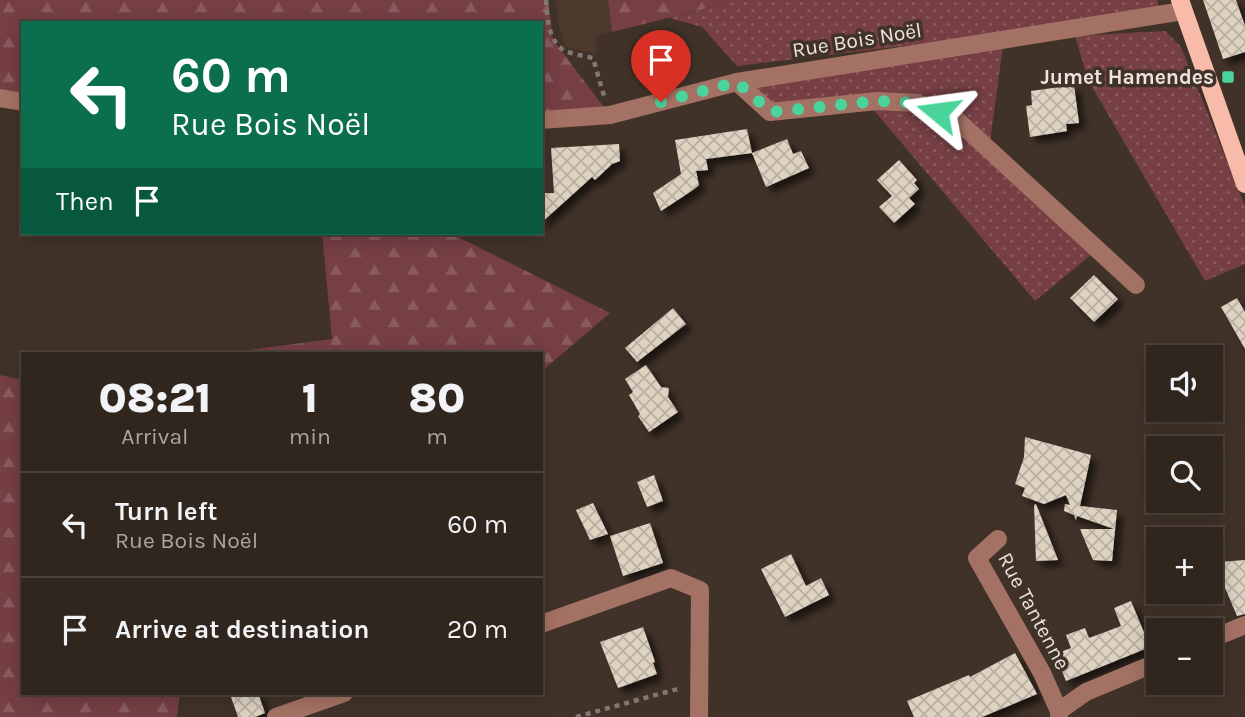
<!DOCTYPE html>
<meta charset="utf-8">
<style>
body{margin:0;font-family:Karla,sans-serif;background:#382e27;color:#f1f3f6;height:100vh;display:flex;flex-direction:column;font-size:26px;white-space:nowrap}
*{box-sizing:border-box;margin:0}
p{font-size:23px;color:#a8a5a4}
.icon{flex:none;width:38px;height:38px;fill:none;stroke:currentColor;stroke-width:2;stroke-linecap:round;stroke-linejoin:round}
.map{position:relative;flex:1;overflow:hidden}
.drawer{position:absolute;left:21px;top:352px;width:522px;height:343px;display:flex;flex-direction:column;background:#30261e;border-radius:0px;box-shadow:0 4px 18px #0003,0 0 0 2px #4b433c}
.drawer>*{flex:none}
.banner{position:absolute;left:21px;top:21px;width:522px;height:214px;border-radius:0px;box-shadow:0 4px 18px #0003,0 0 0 2px #4b433c;background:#0b6e4f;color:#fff;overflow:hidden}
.controls{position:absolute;left:1146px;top:345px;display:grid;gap:14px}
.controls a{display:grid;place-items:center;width:77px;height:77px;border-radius:0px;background:#30261e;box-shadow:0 4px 18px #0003,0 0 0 2px #4b433c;font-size:35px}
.pin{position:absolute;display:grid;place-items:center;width:60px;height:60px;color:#fff;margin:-72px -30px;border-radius:50% 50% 50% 0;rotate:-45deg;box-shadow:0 0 7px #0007}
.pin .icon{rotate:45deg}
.me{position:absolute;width:77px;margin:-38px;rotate:286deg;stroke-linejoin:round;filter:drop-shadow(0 0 5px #0008)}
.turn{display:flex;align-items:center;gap:24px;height:147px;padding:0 35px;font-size:32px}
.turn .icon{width:91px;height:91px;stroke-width:2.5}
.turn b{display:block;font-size:49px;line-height:60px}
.then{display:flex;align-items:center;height:66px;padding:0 35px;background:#0003;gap:14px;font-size:26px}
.eta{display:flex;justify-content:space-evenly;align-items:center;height:119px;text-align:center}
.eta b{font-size:42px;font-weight:800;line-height:49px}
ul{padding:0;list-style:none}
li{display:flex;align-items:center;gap:21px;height:105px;padding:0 35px;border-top:2px solid #4b433c}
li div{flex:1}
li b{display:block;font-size:26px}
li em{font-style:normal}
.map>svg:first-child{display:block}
.built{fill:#4d392b}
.grass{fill:url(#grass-dots)}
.forest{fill:url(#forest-firs)}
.building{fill:url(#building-cross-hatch);filter:url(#shadow)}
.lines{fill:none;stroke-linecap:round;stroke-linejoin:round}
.path{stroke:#84776f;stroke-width:4.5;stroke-dasharray:5 5;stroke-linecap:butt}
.minor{stroke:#a47264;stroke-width:18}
.major{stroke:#f8baa9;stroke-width:18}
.route{stroke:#4ad49c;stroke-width:12;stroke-dasharray:0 21.6}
.poi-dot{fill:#4ad49c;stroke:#403228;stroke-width:2.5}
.labels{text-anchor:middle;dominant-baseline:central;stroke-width:7;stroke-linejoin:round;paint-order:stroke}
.street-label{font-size:21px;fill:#ede4de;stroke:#403228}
.poi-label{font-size:21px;font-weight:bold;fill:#ede4de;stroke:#403228;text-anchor:end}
</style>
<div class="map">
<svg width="1245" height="717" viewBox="0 0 1245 717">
<defs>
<pattern id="grass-dots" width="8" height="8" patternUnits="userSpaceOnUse" patternTransform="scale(1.75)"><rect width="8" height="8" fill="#753f44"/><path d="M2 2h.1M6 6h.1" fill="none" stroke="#895b5f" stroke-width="1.8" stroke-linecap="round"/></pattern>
<pattern id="forest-firs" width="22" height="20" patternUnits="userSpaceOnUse" patternTransform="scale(1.75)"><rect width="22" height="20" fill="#753f44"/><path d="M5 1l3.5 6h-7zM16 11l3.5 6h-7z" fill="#895b5f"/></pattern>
<pattern id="building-cross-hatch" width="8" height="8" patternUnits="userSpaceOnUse" patternTransform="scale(1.75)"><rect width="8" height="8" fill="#ded2c1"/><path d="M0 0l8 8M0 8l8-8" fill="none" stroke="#b8aea2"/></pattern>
<filter id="shadow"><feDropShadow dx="6" dy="6" stdDeviation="3.5" flood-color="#0009"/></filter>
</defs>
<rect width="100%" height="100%" fill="#403228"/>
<path class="built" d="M556,0H608L612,32L596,36L597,54L565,47L559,26Z"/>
<g class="grass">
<path d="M740,0H1157L1161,15L737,66L702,27L669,18Z"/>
<path d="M1165,31L1181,47L1245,206V264L1205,281L1088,80L1075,36Z"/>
<path d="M1003,46L989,149L1092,254L1035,301L867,102L770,112L737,82Z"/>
</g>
<g class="forest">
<path d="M0,0H548L553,40L610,115L541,120V23H23V102L0,98Z"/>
<path d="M608,0H740L612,32Z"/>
<path d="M322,233H457L458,237L610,313L541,372V354L226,353L332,339Z"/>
<path d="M0,375L23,380V693H180L177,717H0Z"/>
</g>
<g class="building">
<path d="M1203,0H1236L1245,26V52L1223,59Z"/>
<path d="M1074,85L1079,123L1066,124L1067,131L1030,137L1026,106L1032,105L1031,91Z"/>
<path d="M747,129L752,153L706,159L708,170L696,171L699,185L693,190L661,211L653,193L681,174L675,140Z"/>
<path d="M787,139L793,154L801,151L809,168L766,187L752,153Z"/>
<path d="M619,144L620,161L612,164L595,180L592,177L541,223V193H554L551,148Z"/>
<path d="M899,160L917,180L914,183L919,189L909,198L915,204L894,223L879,207L892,196L877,180Z"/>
<path d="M1094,275L1118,299L1094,322L1070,298Z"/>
<path d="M1237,298L1245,312V349L1221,307Z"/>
<path d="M673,308L686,324L637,362L625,348Z"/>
<path d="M646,365L661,387L669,388L668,397L678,412L649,432L638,416L640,414L629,395L633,392L625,379Z"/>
<path d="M1025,437L1091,455L1080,506L1117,510L1112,561L1093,560L1080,529H1114L1077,516L1076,520L1074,515L1064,511L1065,504L1070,505L1066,495L1044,504L1022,496L1025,488L1015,484L1024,457Z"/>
<path d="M654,475L663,501L647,507L637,482Z"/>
<path d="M593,503L608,534L590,540L576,510Z"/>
<path d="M1036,504L1058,560L1036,561L1034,505Z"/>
<path d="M650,523L663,563L623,576L610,536Z"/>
<path d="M791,554L806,586L821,578L829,595L785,617L761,569Z"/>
<path d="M1245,560V614L1237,616L1220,576L1219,562Z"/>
<path d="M1131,601L1150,647L1066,681L1055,654L1071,648L1066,635L1085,628L1089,638L1121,626L1114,608Z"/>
<path d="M643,627L655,662L653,663L657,674L618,688L600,642Z"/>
<path d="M1015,653L1037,694L982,717H914L907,701L969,675L970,677Z"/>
<path d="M243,693H258L265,713L255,717H238L231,697Z"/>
</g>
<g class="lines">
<g class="path">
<path d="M546,0C547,17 548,42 565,51C573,54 584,56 593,58L604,96"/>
<path d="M576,717L681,688"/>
</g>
<g class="minor">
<path d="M737,82L770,112L877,101L917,103L958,121L1136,285"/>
<path d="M0,98L23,102"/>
<path d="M541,120L610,115L737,82L1183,11"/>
<path d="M998,539L977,558L1042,673L1059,711"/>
<path d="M541,624L671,578L700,590L699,717"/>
<path d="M1211,639L1245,625"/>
<path d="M276,717L344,693"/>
<path d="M1059,717V711L1086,692L1158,662"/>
</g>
<path class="major" d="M1180,0L1245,184"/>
</g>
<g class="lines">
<path class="route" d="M661,102L737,82L771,112L877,101L917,103L938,112"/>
</g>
<rect class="poi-dot" x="1221" y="70" width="14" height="14" rx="3.5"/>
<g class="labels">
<g class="street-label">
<text transform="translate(857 40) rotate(-9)">Rue Bois Noël</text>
<text transform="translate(1034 611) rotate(62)">Rue Tantenne</text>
</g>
<g class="poi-label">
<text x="1214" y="77">Jumet Hamendes</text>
</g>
</g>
</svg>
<div class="controls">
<a><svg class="icon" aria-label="sound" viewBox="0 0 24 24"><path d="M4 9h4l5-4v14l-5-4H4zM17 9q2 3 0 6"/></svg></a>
<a><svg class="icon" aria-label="search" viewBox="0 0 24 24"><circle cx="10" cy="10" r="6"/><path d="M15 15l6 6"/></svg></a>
<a>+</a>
<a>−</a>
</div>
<div class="pin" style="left:661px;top:102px;background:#d93025"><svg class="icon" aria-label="arrive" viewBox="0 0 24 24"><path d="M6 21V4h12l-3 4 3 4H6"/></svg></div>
<svg class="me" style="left:938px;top:112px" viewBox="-20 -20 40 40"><path d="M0-17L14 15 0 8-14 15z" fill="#4ad49c" stroke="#fff" stroke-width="4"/></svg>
<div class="banner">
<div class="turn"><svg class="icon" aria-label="left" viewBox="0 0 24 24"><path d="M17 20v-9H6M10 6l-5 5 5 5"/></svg><div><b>60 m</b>Rue Bois Noël</div></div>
<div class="then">Then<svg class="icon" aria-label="arrive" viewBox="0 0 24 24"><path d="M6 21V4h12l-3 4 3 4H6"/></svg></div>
</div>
<section class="drawer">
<div class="eta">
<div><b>08:21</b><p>Arrival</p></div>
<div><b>1</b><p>min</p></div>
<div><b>80</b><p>m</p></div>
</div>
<ul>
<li><svg class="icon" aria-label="left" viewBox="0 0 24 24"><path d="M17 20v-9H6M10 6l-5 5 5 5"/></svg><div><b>Turn left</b><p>Rue Bois Noël</p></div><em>60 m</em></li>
<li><svg class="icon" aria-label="arrive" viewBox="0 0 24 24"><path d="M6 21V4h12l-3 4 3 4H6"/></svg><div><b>Arrive at destination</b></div><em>20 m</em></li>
</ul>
</section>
</div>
